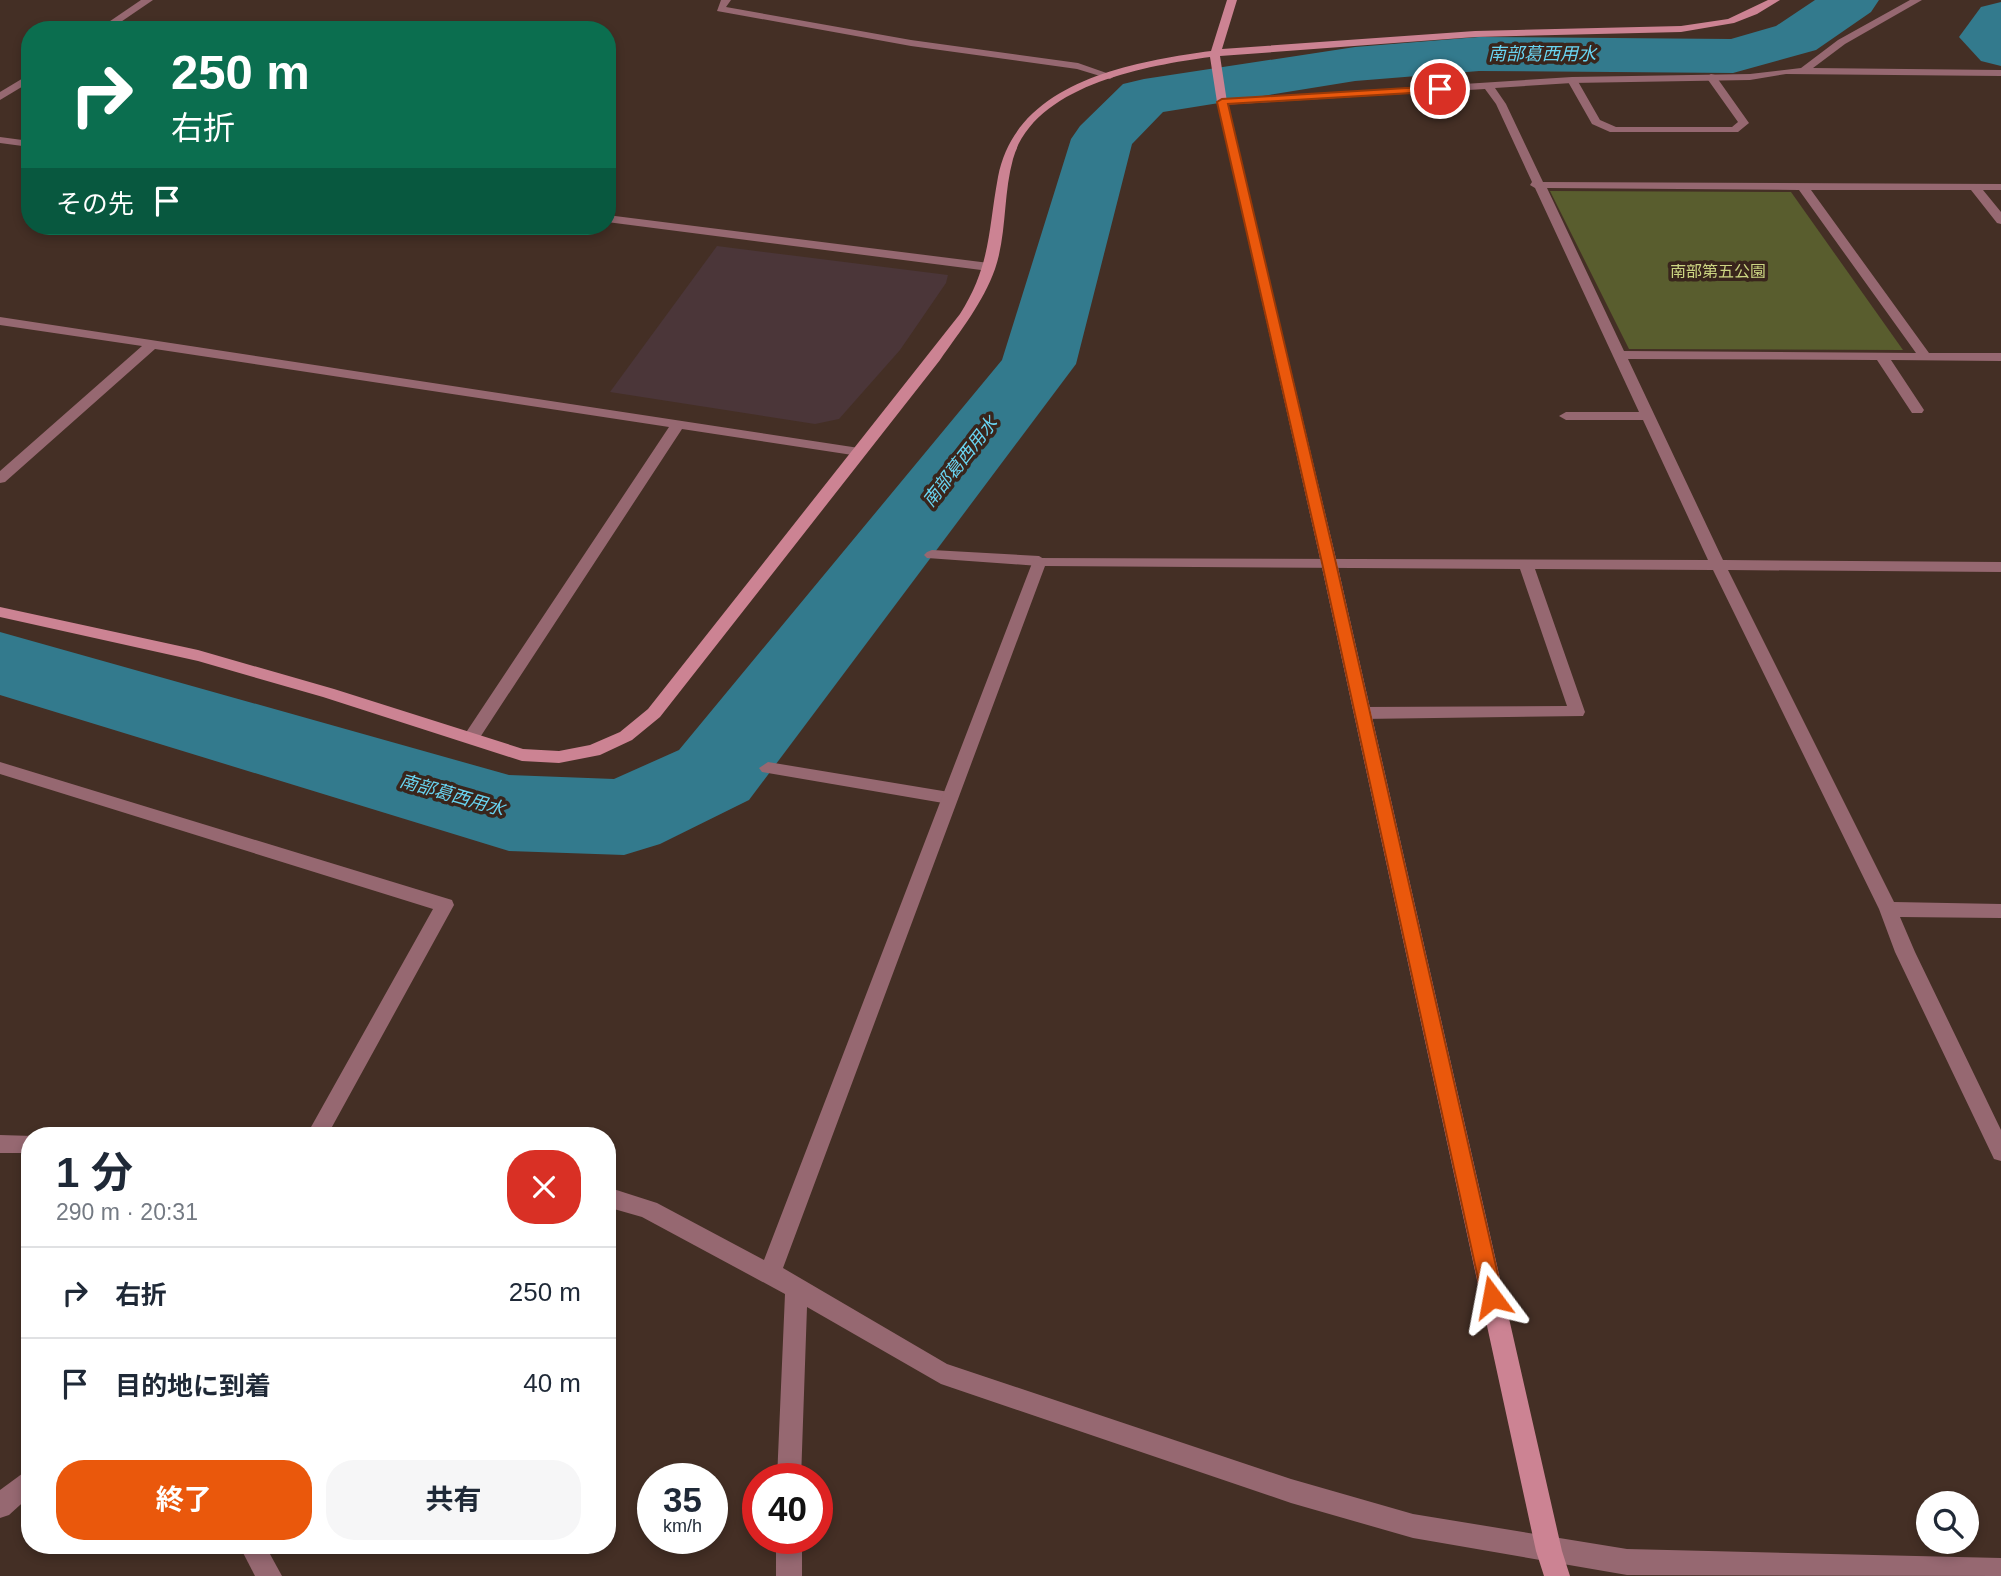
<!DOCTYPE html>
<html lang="ja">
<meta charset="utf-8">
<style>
body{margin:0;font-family:Arial,"Noto Sans JP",sans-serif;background:#f6f6f7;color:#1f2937;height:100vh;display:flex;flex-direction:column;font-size:26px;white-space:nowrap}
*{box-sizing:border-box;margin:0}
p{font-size:23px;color:#747a83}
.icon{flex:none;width:38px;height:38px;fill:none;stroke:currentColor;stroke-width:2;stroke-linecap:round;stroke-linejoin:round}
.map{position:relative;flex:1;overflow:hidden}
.drawer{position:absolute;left:21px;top:1127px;width:595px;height:427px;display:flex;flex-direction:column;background:#fff;border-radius:28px;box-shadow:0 4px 10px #0003}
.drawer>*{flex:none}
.banner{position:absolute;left:21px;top:21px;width:595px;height:214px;border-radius:28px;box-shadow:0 4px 10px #0003;background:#0b6e4f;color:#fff;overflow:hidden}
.tools{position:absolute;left:1916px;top:1491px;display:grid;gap:14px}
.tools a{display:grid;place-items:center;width:63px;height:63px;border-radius:50%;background:#fff;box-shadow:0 4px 10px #0003;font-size:35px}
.speed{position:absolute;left:637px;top:1463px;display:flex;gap:14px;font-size:35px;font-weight:700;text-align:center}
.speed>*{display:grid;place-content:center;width:91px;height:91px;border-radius:50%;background:#fff;box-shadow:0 4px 10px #0003;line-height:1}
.speed small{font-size:18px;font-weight:400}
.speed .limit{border:10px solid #d22;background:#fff;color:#111}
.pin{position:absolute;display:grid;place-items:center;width:60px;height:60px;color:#fff;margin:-30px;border:4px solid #fff;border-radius:50%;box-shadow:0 2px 7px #0007}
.me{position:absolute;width:77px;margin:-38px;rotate:347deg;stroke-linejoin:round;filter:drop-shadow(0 0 5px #0008)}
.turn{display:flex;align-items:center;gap:24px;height:147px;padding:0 35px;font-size:32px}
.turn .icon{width:91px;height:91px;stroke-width:2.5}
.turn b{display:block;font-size:49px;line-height:60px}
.then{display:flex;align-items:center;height:66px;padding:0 35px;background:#0003;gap:14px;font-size:26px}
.round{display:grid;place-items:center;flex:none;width:74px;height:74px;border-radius:28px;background:#f6f6f7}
.headline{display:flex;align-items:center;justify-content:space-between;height:119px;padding:0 35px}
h1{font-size:42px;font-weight:700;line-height:52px}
.button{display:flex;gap:14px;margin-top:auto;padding:14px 35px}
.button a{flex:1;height:80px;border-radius:28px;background:#ea580c;color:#fff;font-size:28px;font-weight:700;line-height:80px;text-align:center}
.button a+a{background:#f6f6f7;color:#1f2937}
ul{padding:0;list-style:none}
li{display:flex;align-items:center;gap:21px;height:91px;padding:0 35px;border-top:2px solid #e0e1e3}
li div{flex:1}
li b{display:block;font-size:26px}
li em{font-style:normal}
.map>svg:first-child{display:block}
.industrial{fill:#4b3639}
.green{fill:#595d2e}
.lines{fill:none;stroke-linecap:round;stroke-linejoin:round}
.river{fill:#337a8d;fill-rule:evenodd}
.lane{fill:#966871;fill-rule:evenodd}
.street{fill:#966871;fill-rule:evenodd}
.secondary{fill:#cc8393;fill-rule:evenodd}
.route{fill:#ea580c;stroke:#983908;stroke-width:2}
.labels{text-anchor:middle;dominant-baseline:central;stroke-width:7;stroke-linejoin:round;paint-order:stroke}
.far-park-label{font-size:16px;fill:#ccd582;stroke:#39251c}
.far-water-label{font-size:18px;font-style:italic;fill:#69d4f1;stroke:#39251c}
</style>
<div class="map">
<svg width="2001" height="1576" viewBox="0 0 2001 1576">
<rect width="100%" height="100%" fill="#442f25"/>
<path class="industrial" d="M717,246L948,275L946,283L900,350L839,419L815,424L610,392Z"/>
<path class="green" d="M1550,191L1791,192L1903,350L1629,349Z"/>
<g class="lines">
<g class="river">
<path d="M1815,0H1879L1871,12L1816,50L1733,73L1479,71L1355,81L1163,112L1132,144L1076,364L749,800L660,844L624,855L509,851L0,695V632L509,775L614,779L679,750L1002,360L1071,139L1080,126L1123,84L1144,79L1355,47L1479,37L1731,39L1776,26Z"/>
<path d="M2001,2V66L1981,61L1959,37L1981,7Z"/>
</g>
<g class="lane">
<path d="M1711,74L1715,75L1749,123L1738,132H1610L1592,124L1567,80L1576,78L1600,120L1616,127H1732L1738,122L1706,77Z"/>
<path d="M932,550L1039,556L1047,561L1039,566L927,558L924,555L927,552Z"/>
<path d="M768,762L949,792L958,798L949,804L762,772L759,768Z"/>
</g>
<g class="street">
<path d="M141,0H153L109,30H97Z"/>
<path d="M721,0H731L726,7L911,40L1078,63L1115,76L1110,79L1077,69L911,46L717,11Z"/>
<path d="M1910,0H1922L1845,44L1813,68L2001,70V76L1786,74L1750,80L1572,83L1495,88L1506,104L1543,182L2001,184V190H1983L2001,212V224L1997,223L1971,190H1811L1929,353H2001V361L1891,360L1924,410L1922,413H1912L1877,360L1628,359L1723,560L2001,562V572L1728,570L1894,902L2001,904V918L1900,917L1915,952L2001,1130V1161L1994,1159L1895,952L1879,909L1713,570L1535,569L1585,712L1583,716L1362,719L1354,713L1362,707L1567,706L1520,569L1045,566L783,1268L947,1364L1291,1479L1413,1514L1627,1549L2001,1558V1576L1627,1575L1413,1538L1291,1503L941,1384L807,1307L801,1479H777L785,1294L642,1217L607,1207V1187L657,1203L764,1260L1034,558L1708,560L1643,420H1566L1559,416L1566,412H1639L1535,188L1530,185L1532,182L1496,104L1485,89L1222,105L1217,102L1218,100L1572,77L1750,74L1801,68L1838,40ZM1547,188L1799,190L1916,353L1624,351Z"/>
<path d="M30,74V82L0,100V92Z"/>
<path d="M0,137L30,141V147L0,143Z"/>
<path d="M607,215L989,263L995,267L989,271L607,222Z"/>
<path d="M0,317L859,448L866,452L859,456L682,429L477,742L471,744L463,738L465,734L669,427L155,349L5,482L0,483V471L142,346L0,325Z"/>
<path d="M0,762L452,900L454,905L327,1136H306L433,909L0,774Z"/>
<path d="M0,1135L33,1136H30V1153H0Z"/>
<path d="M30,1468V1496L9,1515L0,1518V1490Z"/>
<rect x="776" y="1538" width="26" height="38"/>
<path d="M239,1545H265L282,1576H255Z"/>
</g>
<path class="secondary" d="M1227,0H1237L1222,49L1475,31L1681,26L1728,19L1768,0H1780L1757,14L1734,23L1681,32L1475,37L1220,56L1227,102L1337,563L1562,1551L1570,1576H1544L1536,1551L1321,563L1217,102L1210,57C1145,66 1034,85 1013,159C1003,195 1007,234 995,269C983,303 960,331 940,360L660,717L632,740L600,755L559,763L522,761L323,697L198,661L0,617V607L198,650L334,689L523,749L559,751L590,745L620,732L648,709L960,314C991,265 988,231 998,177C1016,82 1130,62 1211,51Z"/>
</g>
<path class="route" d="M1440,86L1444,91L1228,104L1336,563L1503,1297L1500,1304L1492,1306L1485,1304L1482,1297L1322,563L1217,102L1222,99Z"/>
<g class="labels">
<g class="far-park-label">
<text x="1718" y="271">南部第五公園</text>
</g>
<g class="far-water-label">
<text x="1542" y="54">南部葛西用水</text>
<text transform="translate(960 462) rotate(-52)">南部葛西用水</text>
<text transform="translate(452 795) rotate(16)">南部葛西用水</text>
</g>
</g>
</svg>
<div class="tools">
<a><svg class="icon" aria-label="search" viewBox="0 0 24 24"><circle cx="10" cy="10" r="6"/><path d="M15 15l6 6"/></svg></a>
</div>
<div class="speed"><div>35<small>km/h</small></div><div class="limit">40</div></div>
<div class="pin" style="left:1440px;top:89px;background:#d93025"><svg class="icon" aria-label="arrive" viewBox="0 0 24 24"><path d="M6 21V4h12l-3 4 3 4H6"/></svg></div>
<svg class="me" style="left:1492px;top:1297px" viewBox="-20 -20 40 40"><path d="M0-17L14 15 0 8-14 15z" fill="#ea580c" stroke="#fff" stroke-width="4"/></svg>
<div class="banner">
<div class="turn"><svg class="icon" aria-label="right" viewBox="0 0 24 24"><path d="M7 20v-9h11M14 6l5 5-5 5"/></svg><div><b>250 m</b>右折</div></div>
<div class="then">その先<svg class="icon" aria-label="arrive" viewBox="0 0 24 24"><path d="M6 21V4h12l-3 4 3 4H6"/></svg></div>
</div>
<section class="drawer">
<div class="headline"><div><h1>1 分</h1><p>290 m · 20:31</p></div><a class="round" style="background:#d93025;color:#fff"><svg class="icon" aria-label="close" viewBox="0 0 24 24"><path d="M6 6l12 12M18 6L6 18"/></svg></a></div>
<ul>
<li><svg class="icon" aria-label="right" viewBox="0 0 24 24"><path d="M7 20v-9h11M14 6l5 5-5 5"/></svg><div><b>右折</b></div><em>250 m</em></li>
<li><svg class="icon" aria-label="arrive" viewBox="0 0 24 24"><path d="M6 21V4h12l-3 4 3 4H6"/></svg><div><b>目的地に到着</b></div><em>40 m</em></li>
</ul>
<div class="button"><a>終了</a><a>共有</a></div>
</section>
</div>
